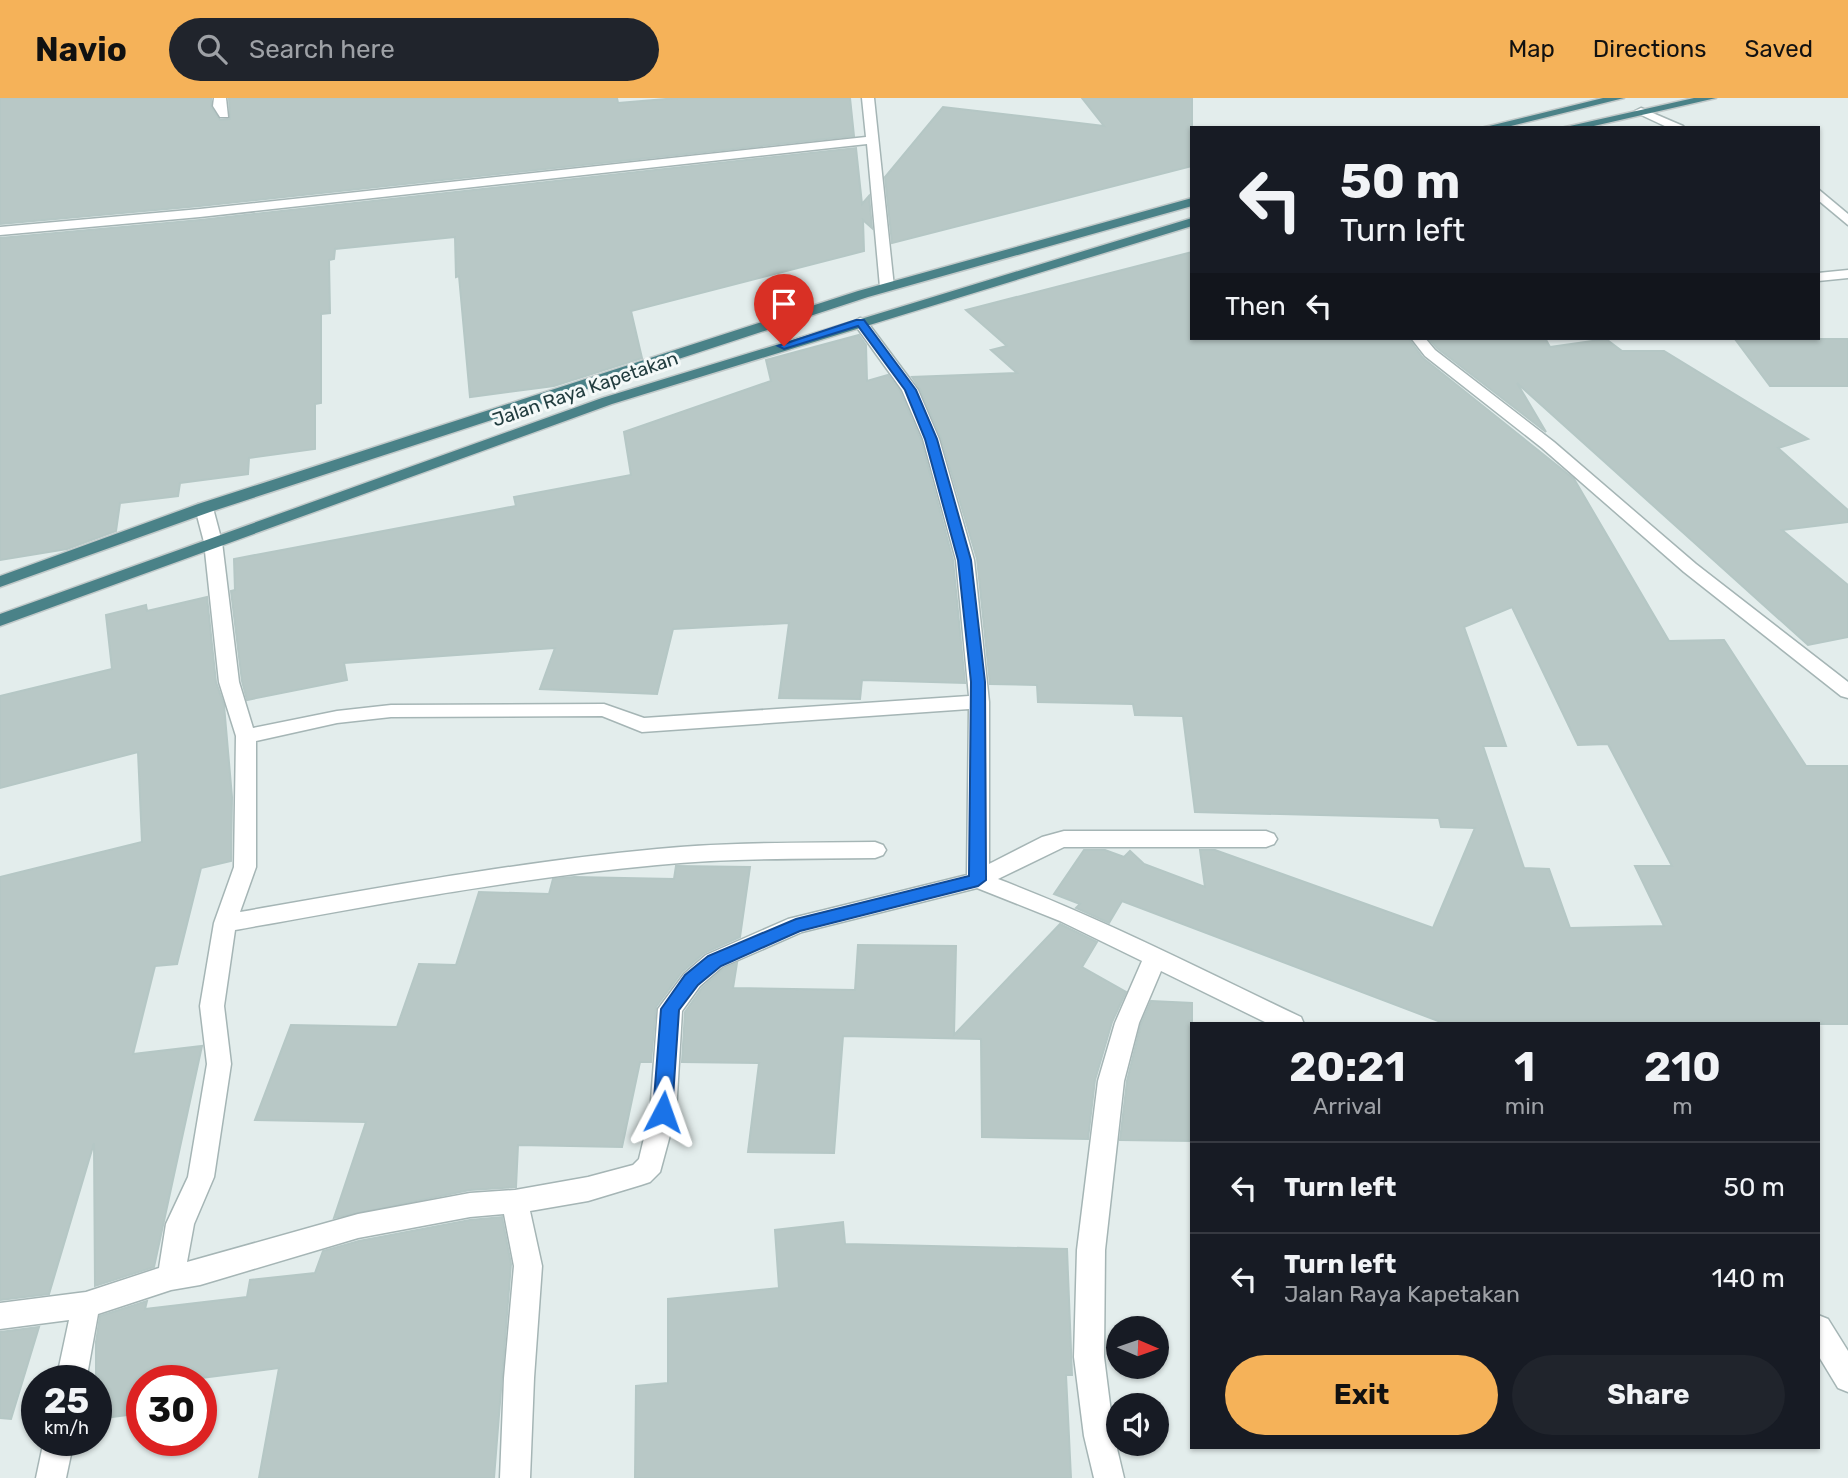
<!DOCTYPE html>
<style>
body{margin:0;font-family:Rubik,sans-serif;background:#20242c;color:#f1f3f6;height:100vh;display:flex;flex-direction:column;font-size:26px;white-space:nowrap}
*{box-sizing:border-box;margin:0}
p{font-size:23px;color:#9ea1a6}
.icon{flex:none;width:38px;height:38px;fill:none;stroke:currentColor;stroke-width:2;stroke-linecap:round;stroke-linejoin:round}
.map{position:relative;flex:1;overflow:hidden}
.side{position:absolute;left:1190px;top:924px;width:630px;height:427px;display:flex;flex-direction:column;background:#171b24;border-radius:0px;box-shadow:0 2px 5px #0004}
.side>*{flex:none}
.guide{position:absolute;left:1190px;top:28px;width:630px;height:214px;border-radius:0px;box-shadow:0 2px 5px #0004;background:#171b24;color:#f1f3f6;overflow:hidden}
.needle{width:46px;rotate:92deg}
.tools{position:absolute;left:1106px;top:1218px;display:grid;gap:14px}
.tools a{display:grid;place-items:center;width:63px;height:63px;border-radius:50%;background:#171b24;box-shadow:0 2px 5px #0004;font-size:35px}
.speed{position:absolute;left:21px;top:1267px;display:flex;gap:14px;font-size:35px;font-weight:700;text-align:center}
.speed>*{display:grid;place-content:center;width:91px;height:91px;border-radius:50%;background:#171b24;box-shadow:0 2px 5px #0004;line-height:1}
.speed small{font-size:18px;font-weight:400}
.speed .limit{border:10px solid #d22;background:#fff;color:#111}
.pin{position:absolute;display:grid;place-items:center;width:60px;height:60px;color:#fff;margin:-72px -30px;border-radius:50% 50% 50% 0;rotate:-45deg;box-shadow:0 0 7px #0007}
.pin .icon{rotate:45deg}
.me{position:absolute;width:77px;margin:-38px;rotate:4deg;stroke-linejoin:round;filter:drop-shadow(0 0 5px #0008)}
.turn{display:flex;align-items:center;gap:24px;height:147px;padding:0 35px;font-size:32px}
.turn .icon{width:91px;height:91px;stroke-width:2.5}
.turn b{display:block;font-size:49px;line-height:60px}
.then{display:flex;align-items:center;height:66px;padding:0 35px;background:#0003;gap:14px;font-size:26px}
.eta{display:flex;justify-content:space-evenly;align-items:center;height:119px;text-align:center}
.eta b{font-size:42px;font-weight:700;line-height:49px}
.action{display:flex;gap:14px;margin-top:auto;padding:14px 35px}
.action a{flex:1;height:80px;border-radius:42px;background:#f5b259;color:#111;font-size:28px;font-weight:700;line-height:80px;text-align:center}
.action a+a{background:#20242c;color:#f1f3f6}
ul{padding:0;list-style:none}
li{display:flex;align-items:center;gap:21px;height:91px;padding:0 35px;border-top:2px solid #363941}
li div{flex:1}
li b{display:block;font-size:26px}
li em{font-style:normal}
header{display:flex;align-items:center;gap:42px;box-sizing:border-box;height:98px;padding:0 35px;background:#f5b259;color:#111}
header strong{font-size:33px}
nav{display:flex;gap:38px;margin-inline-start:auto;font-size:24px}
.search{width:490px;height:63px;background:#20242c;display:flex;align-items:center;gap:18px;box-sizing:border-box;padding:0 24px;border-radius:38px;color:#9ea1a6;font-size:26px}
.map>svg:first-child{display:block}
.building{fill:#b8c8c6;stroke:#b5c7c5;stroke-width:2;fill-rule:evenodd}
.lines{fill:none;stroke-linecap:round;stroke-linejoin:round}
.minor-casing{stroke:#a5b5b5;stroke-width:3}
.trunk-casing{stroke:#c1c9c9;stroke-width:3}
.minor{fill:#fff;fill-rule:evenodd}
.trunk{fill:#4a8288;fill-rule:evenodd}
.route{fill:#1a73e8;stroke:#114b97;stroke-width:2}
.labels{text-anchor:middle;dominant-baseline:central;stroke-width:6;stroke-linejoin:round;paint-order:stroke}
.far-street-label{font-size:19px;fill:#223d3f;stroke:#f4f9f8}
</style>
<header>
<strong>Navio</strong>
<div class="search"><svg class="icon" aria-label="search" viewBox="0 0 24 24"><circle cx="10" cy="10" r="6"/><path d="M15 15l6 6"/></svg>Search here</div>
<nav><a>Map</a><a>Directions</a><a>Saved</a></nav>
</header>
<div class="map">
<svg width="1848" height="1380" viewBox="0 0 1848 1380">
<rect width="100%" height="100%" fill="#e3edec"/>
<g class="building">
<path d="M0,0H211V9L220,22L230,21L229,0H617L618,5L678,0H850L854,38L200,108L0,126Z"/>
<path d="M1082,0H1192V68L892,145L885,79L943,9L1104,28Z"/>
<path d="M856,50L862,106L869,98L872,130L863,122L864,153L631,213L642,260L554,288L470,299L459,178L456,179L455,139L335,151L334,161L329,162L330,215L321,216V305L315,306V351L249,360L248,376L180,385L178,398L120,405L116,433L67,451L0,462V140L200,122Z"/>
<path d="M1192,154V240H1408L1423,260L1574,381L1669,543L1724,542L1806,668H1848V926H1446L1122,803L1109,825L1076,810L1080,806L1054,796L1084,752H1105L1124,759L1130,753L1144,766L1205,789L1200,752H1215L1433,830L1475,730L1441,729L1439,720L1195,714L1183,618L1135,617L1133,606L1038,604L1037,587L990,586L977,461L941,340L920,291L912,279L1017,275L991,252L1007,248L966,212ZM1512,509L1578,647L1608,646L1672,768H1635L1664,828L1570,830L1549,771L1524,770L1483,648H1506L1464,529Z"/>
<path d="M859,237L866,247L867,283L888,277L900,293L921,342L953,462L965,585L862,582L860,601L779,600L789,525L673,531L657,596L540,591L555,550L344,565L347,582L247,602L242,583L231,493L235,492L234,461L516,408L514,399L631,377L624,334L771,283L766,262Z"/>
<path d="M1428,240H1545L1550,249L1606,241L1622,253H1664L1808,341L1778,350L1848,412V424L1782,432L1848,487V539L1808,547L1517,285L1546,334L1437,250Z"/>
<path d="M1735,241H1848V288H1770Z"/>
<path d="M207,499L216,584L224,607L232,699L231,763L201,770L177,866L155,868L133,956L202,948L154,1169L95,1188L94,1045L49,1196L0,1202V779L142,744L138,654L0,690V598L112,571L106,517L146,507L147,513Z"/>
<path d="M676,768L750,769L740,839L704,855L682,874L656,909L651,964H640L622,1049L518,1047L516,1089L470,1092L334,1120L366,1024L255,1022L291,927L397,929L419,866L456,867L479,794L549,796L553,781L574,779L674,781Z"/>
<path d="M1060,826L1097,844L1082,869L1126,894L1112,924L1095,982L1088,1041L982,1039L981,941L843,938L834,1055L748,1054L759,965L682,964L685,914L702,890L723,871L737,865L733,890L855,892L858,847L956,848L954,937Z"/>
<path d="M1151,903L1192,905V1043L1120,1042L1127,983L1141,926Z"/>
<path d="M502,1119L511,1166L494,1380H259L279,1270L178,1283H142V1315L96,1321V1244L100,1218L147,1203L145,1211L247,1199L250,1182L315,1175L323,1153L359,1143L470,1122Z"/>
<path d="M843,1124L845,1146L1067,1151L1072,1277H1066L1071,1380H635L636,1288L668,1285V1201L779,1190L775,1132Z"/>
<path d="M39,1229L11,1321L0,1320V1234Z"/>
</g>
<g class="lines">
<defs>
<g id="minor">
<path d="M214,0H226L228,19H220L213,8Z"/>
<path d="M862,0H874L894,189L887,193L880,189L867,46L200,119L0,137V129L200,111L866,39Z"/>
<path d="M1641,10L1683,28L1685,30H1669L1637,15L1635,13Z"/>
<path d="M1818,91L1848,116V127L1818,102Z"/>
<path d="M1848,172V180L1818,183V175Z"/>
<path d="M860,220L865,221L918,292L939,341L974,462L989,604V766L1042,739L1064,733H1266L1274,736L1277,741L1274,746L1266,749H1064L998,781C1103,821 1200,871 1301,919L1304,926H1269L1161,873L1139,925L1124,983L1105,1152L1104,1259L1114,1338L1124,1380H1094L1084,1338L1074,1259L1077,1152L1098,983L1115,925L1142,863L1060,823L977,790L802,834L722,869L700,888L682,913L676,1015L660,1074L650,1084L641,1087L588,1103L530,1113L542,1168L534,1280L530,1380H500L504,1280L514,1168L504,1116L470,1119L358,1140L200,1187L171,1192L98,1216L86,1283H56L69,1222L0,1231V1205L86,1194L159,1170L166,1126L188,1079L207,966L200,908L214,825L234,769L236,638L219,584L204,444L195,410L198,406H210L213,410L222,444L239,584L253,630L337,613L391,607L604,606L644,620L969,598L956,462L923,341L902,292L853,224ZM969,611L967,777L788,821L706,857L684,876L658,911L650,1015L639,1061L633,1067L588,1079L515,1092L470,1095L358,1116L187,1164L194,1126L214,1079L231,966L224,908L235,832C375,807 515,780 657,767C729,760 802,761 875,760L883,757L886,752L883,747L875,744C802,745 729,744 657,751C517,764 379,790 240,814L256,769V643L337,625L391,619L602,618L642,634Z"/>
<path d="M1411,240H1425L1435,252L1554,344L1696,466L1848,584V600L1841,598L1684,474L1542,350L1425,258Z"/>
<path d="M1818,1217L1828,1221L1848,1253V1294L1838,1290L1818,1257Z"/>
<path d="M44,1342H74L66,1380H36Z"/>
</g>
<g id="trunk">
<path d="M1603,0H1624L1503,30H1481Z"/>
<path d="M1694,0H1716L1585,30H1561Z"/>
<path d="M1192,100V108L868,199L210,414L0,489V478L198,406L858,193Z"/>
<path d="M1192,120V128L612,306L0,528V516L602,300Z"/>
</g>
</defs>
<use href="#minor" class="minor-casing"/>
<use href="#trunk" class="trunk-casing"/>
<use href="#minor" class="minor"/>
<use href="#trunk" class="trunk"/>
</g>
<path class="route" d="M856,222H864L916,292L937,341L971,462L985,584L986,782L978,788L800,833L721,868L698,887L679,912L672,1014L669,1020L663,1023L656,1020L653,1014L661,911L685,877L708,858L796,821L969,778L971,584L958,462L925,341L905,292L858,228L784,251L778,248Z"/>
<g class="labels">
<g class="far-street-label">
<text transform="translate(585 291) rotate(-19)">Jalan Raya Kapetakan</text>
</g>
</g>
</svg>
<div class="tools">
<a><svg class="needle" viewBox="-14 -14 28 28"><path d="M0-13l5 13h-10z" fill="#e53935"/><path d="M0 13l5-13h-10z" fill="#9ea1a6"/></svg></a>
<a><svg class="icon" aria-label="sound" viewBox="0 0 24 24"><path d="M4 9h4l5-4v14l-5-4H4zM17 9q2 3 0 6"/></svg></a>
</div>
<div class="speed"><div>25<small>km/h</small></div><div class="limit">30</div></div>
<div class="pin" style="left:784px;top:248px;background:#d93025"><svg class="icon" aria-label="arrive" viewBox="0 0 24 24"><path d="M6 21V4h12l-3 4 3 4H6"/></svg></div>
<svg class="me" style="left:663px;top:1014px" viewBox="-20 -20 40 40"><path d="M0-17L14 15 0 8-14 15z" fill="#1a73e8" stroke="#fff" stroke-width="4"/></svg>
<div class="guide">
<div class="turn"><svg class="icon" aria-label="left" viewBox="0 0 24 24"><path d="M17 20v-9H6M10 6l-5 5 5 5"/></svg><div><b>50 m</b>Turn left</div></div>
<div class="then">Then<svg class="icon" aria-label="left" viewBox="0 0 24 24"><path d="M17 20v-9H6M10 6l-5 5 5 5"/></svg></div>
</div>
<section class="side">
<div class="eta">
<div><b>20:21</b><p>Arrival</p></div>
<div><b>1</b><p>min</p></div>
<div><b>210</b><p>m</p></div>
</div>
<ul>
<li><svg class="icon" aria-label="left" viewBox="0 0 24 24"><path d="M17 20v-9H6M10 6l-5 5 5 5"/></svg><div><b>Turn left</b></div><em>50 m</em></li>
<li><svg class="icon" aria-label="left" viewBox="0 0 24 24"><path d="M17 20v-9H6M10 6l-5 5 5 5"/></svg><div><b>Turn left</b><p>Jalan Raya Kapetakan</p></div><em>140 m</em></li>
</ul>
<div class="action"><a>Exit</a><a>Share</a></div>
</section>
</div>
